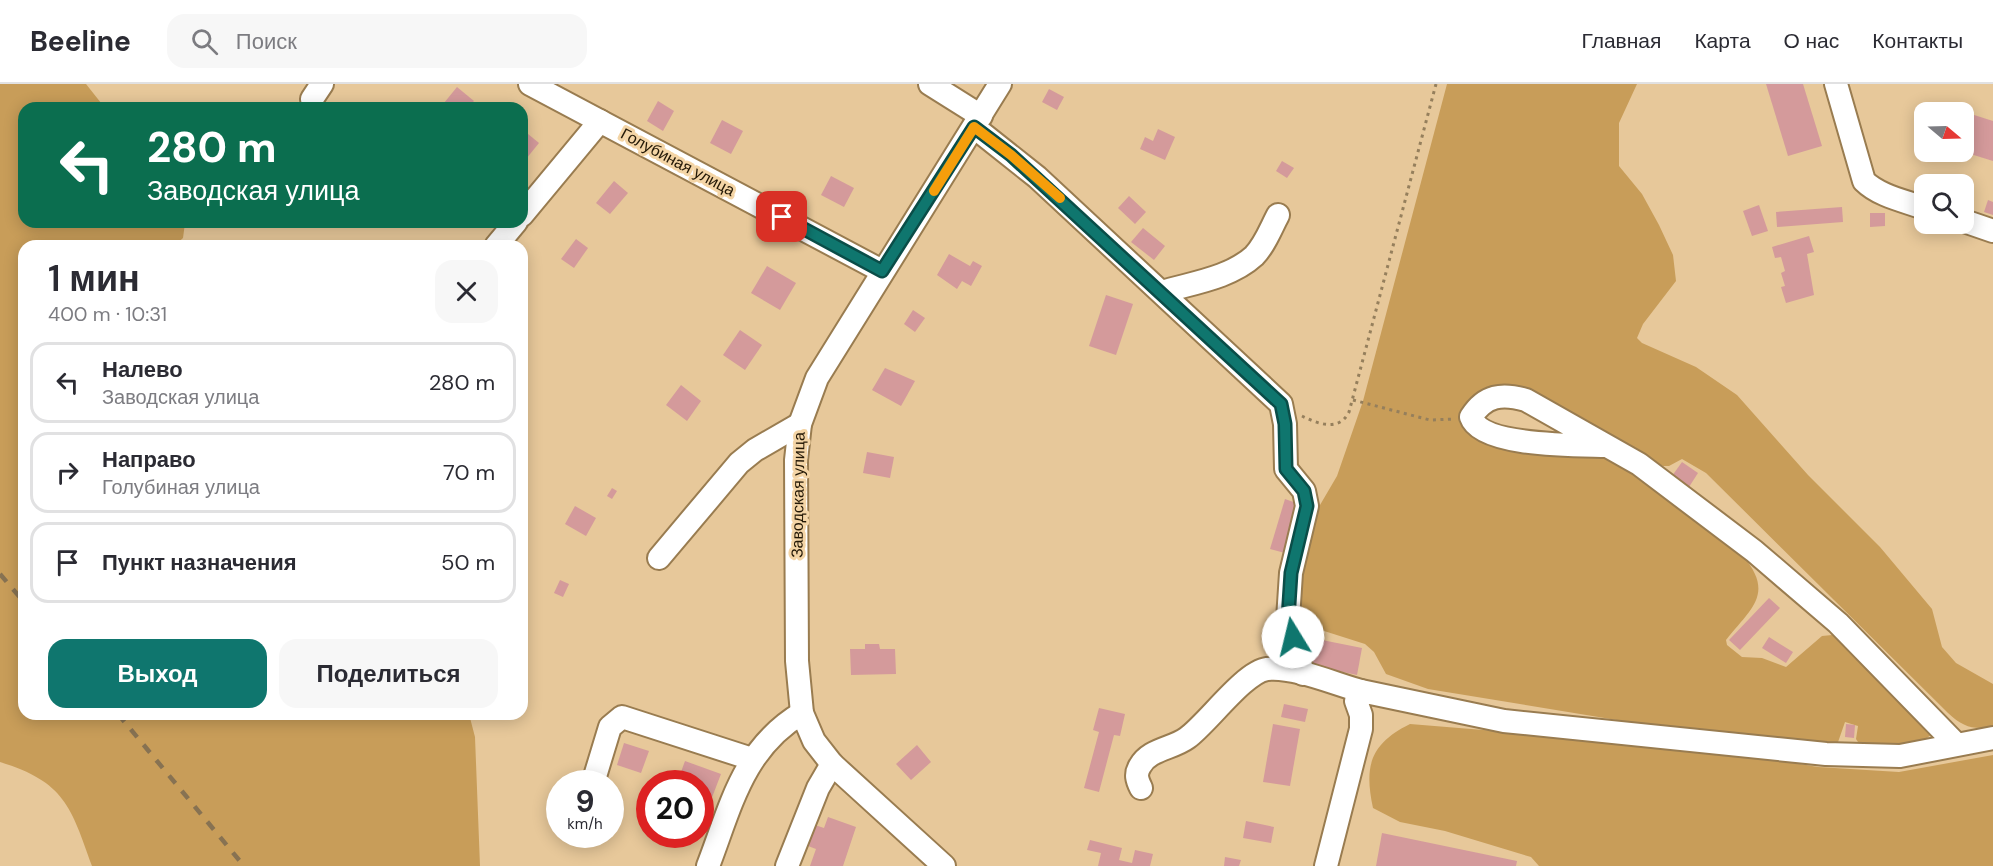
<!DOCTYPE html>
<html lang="ru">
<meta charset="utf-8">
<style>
body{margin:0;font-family:"DM Sans",sans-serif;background:#f7f7f7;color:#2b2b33;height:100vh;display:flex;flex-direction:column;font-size:22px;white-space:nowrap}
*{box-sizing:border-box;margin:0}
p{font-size:20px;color:#7c7c81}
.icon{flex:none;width:33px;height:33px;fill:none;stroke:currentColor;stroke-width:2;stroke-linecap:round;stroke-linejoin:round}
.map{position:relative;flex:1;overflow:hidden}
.side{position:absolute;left:18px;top:156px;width:510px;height:480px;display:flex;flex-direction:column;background:#fff;border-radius:18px;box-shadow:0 3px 15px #0003}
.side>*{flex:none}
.banner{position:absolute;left:18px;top:18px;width:510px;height:126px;border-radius:18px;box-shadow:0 3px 15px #0003;background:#0b6e4f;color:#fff;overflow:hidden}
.needle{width:39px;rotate:109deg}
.tools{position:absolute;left:1914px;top:18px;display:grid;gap:12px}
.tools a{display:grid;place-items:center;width:60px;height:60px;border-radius:12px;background:#fff;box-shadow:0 3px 15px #0003;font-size:30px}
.speed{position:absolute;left:546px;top:686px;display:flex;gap:12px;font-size:30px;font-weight:700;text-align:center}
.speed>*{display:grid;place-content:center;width:78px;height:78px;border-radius:50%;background:#fff;box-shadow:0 3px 15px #0003;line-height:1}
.speed small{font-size:15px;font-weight:400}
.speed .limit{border:9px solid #d22;background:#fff;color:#111}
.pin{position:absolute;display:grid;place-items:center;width:51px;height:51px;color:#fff;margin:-26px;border-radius:12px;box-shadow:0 3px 9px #0006}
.me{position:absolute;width:66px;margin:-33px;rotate:351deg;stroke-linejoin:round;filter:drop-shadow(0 0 4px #0008)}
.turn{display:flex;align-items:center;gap:21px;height:126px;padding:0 30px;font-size:27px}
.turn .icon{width:78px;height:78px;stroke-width:2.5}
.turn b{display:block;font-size:42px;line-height:51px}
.round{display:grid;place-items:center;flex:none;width:63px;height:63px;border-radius:18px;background:#f7f7f7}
.head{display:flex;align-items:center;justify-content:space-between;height:102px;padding:0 30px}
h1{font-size:36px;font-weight:600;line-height:45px}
.button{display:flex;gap:12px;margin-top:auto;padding:12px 30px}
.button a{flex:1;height:69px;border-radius:18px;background:#0f766e;color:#fff;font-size:24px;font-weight:600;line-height:69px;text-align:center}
.button a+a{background:#f7f7f7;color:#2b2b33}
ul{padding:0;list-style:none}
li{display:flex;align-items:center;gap:18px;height:81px;margin:0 12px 9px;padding:0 18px;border:3px solid #e1e1e2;border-radius:18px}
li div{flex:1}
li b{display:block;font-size:22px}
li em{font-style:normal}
header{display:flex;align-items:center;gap:36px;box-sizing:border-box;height:84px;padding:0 30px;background:#fff;border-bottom:2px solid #e1e1e2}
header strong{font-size:28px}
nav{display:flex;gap:33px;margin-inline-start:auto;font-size:21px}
.search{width:420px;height:54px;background:#f7f7f7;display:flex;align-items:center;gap:15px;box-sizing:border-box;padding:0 21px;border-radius:18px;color:#7c7c81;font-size:22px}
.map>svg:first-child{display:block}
.green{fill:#c89d59}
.building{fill:#d49a9b}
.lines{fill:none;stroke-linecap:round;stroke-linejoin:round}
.minor-casing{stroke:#997c50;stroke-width:26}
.path{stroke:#957f5c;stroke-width:3;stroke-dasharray:3 4.5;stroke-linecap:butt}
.minor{stroke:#fff;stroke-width:22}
.rail{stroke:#877252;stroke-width:4.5;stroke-dasharray:10 10;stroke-linecap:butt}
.route-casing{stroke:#0a4d48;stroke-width:15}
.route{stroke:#0f766e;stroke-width:10}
.slow{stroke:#f59e0b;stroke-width:10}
.labels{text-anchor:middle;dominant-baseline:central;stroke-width:6;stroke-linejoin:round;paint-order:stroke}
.street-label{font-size:16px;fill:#231806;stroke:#f4d5a6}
</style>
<header>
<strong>Beeline</strong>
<div class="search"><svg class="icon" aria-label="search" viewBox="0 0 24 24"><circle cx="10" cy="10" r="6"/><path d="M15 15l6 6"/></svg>Поиск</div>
<nav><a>Главная</a><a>Карта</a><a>О нас</a><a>Контакты</a></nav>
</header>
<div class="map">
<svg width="1993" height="782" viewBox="0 0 1993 782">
<rect width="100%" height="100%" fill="#e7c89a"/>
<g class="green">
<path d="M0,0H86L105,24H24V138L185,139L183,154L174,162H24V630H469L475,653L480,782H92C71,723 65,698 0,678Z"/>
<path d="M1447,0H1637L1619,39V82L1642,110L1659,141L1673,171L1676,197L1643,240L1637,254L1642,259L1696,283L1737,311L1808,391L1880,463L1932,525L1942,563L1956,579L1993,600V643C1973,646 1963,643 1948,629L1706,389L1682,375L1669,382H1663L1507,304L1467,343L1605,371L1651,399L1743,472C1775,510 1751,524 1726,556L1727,561L1742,573L1762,574L1786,583L1822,552L1832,551L1877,592L1932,649C1922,665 1877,662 1860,661L1856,655L1858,642L1845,638L1837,661L1641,640L1428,605L1386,590L1374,568L1365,560L1321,546L1303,530L1297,507L1320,421L1337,392L1363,317Z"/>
<path d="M1410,640L1705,664L1818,683L1899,688L1993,671V782H1539L1531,773L1445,747L1400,738L1373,724C1364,682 1370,660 1410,640Z"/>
</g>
<g class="building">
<path d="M1766,0H1803L1822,62L1788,72Z"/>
<path d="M457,3L474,17L467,24H450L444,19Z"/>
<path d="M1049,5L1064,13L1057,26L1042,18Z"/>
<path d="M658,17L674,27L663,47L647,37Z"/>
<path d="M1971,30L1993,37V77L1964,68V54Z"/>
<path d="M722,36L743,47L731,70L710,59Z"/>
<path d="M522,45L539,59L526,75L522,72Z"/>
<path d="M1158,45L1175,53L1165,76L1140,65L1145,53L1153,57Z"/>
<path d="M1282,77L1294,84L1287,94L1276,87Z"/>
<path d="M831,92L854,104L844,123L821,111Z"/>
<path d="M614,97L628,109L610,130L596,119Z"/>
<path d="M1129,112L1146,128L1135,140L1118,124Z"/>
<path d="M1988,116L1993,118V131L1984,128Z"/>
<path d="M1759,121L1768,147L1752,152L1743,127Z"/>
<path d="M1842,123L1843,138L1777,143L1776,128Z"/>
<path d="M1870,129H1885V142L1870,143Z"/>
<path d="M1143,144L1165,162L1154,176L1131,158Z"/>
<path d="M1809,152L1814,168L1807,170L1814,211L1786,219L1781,203L1785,202L1781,189L1785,187L1781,173L1775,174L1772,163Z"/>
<path d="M576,155L588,164L574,184L561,175Z"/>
<path d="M949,170L970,182L973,177L982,182L971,202L962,197L957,205L937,191Z"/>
<path d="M767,182L796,199L780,226L751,209Z"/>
<path d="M522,190L528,195L522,203Z"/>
<path d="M1106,211L1133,220L1116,271L1089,262Z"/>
<path d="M913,226L925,234L915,248L904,240Z"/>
<path d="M740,246L762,261L745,286L723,271Z"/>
<path d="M885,284L915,297L901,322L872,306Z"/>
<path d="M681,301L701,317L687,337L666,321Z"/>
<path d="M867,368L894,373L890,394L863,389Z"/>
<path d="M1682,378L1698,389L1689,403L1672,392Z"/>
<path d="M612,404L617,407L612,415L607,412Z"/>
<path d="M1285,415L1299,420L1285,469L1270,465Z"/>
<path d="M575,422L596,434L586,452L565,440Z"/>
<path d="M560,496L569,500L563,513L554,509Z"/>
<path d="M1769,514L1780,524L1740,566L1729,556Z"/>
<path d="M1769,553L1793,568L1786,579L1762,564Z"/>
<path d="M1312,554L1362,564L1357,591L1306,580Z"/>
<path d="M865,560H879L880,565H895L896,590L851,591L850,565H865Z"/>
<path d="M1284,620L1308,625L1305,638L1281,633Z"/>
<path d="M1099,624L1125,630L1120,652L1114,651L1099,708L1084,704L1099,648L1093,646Z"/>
<path d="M1273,640L1300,645L1290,702L1263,698Z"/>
<path d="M1846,640L1855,641L1854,654L1845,653Z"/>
<path d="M624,659L649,667L641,689L617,681Z"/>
<path d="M917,661L931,678L911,696L896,680Z"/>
<path d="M685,677L721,690L711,716L700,712V699H677Z"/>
<path d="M828,733L856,743L843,782H810L816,765L808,762L815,741L824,744Z"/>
<path d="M1246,737L1274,743L1271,759L1243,754Z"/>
<path d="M1382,749L1517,777L1516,782H1376Z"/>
<path d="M1090,756L1122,764L1119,776L1132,779L1135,766L1153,770L1150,782H1098L1101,769L1087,766Z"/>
<path d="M1225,773L1241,776L1239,782H1224Z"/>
</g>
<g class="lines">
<defs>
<g id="minor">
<path d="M530,0L882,187"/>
<path d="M930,0L981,32"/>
<path d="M1836,0L1864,97C1879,112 1905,117 1924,124"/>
<path d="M312,15L322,0"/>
<path d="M974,43L1037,93L1281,320L1285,340L1286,385L1304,407L1307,422L1291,489L1288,535L1303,590"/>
<path d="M522,131L600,37"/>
<path d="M1964,137L1993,147"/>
<path d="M496,162L516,138"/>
<path d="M1162,208C1192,199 1230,194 1254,172C1265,161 1271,144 1278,131"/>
<path d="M1606,362C1578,361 1481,363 1471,333C1485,311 1502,309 1526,316L1639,380L1754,467L1838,539L1955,659"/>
<path d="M659,474L739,379L755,366L800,340"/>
<path d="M593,699L610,643L622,633L752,675"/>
<path d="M1141,704C1137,696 1135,690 1140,682C1149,665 1172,665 1187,654C1207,640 1244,588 1267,585C1294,582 1335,600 1361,607"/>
<path d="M708,782C731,722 743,664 802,629"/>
<path d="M787,782L818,704L832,680"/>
<path d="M944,782L832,680L814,657L802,629L797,577L796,376L800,340L817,294L1000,0"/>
<path d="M1326,782L1361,645V631L1356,617L1361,607L1504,637L1826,670L1900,672L1993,654"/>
</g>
</defs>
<use href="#minor" class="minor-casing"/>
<g class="path">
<path d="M1353,316L1430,336L1454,335"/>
<path d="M1302,332C1318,340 1339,348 1349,328L1436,0"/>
</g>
<use href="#minor" class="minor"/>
<g class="rail">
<path d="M0,490L24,518"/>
<path d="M118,630L244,782"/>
</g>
</g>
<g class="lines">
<defs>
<path id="route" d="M782,133L882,187L974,43L1011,71L1281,320L1285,340L1286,385L1304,407L1307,422L1291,489L1288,535L1293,553"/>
</defs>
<use href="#route" class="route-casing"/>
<use href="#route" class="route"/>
<path class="slow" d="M934,107L974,43L1011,71L1060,114"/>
</g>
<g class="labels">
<g class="street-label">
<text transform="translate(678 78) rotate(28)">Голубиная улица</text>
<text transform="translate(798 411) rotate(-89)">Заводская улица</text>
</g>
</g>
</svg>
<div class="tools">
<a><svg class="needle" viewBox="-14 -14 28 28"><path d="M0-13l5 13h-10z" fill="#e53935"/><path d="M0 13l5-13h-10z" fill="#7c7c81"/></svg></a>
<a><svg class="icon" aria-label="search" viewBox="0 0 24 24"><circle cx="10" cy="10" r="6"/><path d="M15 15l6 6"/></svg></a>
</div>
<div class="speed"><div>9<small>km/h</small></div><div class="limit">20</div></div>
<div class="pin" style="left:782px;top:133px;background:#d93025"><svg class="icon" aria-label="arrive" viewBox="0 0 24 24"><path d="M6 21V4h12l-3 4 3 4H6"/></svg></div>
<svg class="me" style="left:1293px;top:553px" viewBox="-20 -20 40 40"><circle r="19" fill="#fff"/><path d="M0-13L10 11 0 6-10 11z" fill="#0f766e"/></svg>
<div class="banner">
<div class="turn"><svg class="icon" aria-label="left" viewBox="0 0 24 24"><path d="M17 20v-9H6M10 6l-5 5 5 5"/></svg><div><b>280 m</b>Заводская улица</div></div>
</div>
<section class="side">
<div class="head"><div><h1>1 мин</h1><p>400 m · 10:31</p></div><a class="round"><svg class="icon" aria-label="close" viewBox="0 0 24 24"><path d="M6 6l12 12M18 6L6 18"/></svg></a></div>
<ul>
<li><svg class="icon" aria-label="left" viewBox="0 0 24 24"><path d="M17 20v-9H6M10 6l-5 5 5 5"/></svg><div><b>Налево</b><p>Заводская улица</p></div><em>280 m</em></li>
<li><svg class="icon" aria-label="right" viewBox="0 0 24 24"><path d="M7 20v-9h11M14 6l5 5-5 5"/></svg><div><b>Направо</b><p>Голубиная улица</p></div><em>70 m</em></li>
<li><svg class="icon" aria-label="arrive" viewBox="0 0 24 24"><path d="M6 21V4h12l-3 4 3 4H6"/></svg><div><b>Пункт назначения</b></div><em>50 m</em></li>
</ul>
<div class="button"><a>Выход</a><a>Поделиться</a></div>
</section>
</div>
